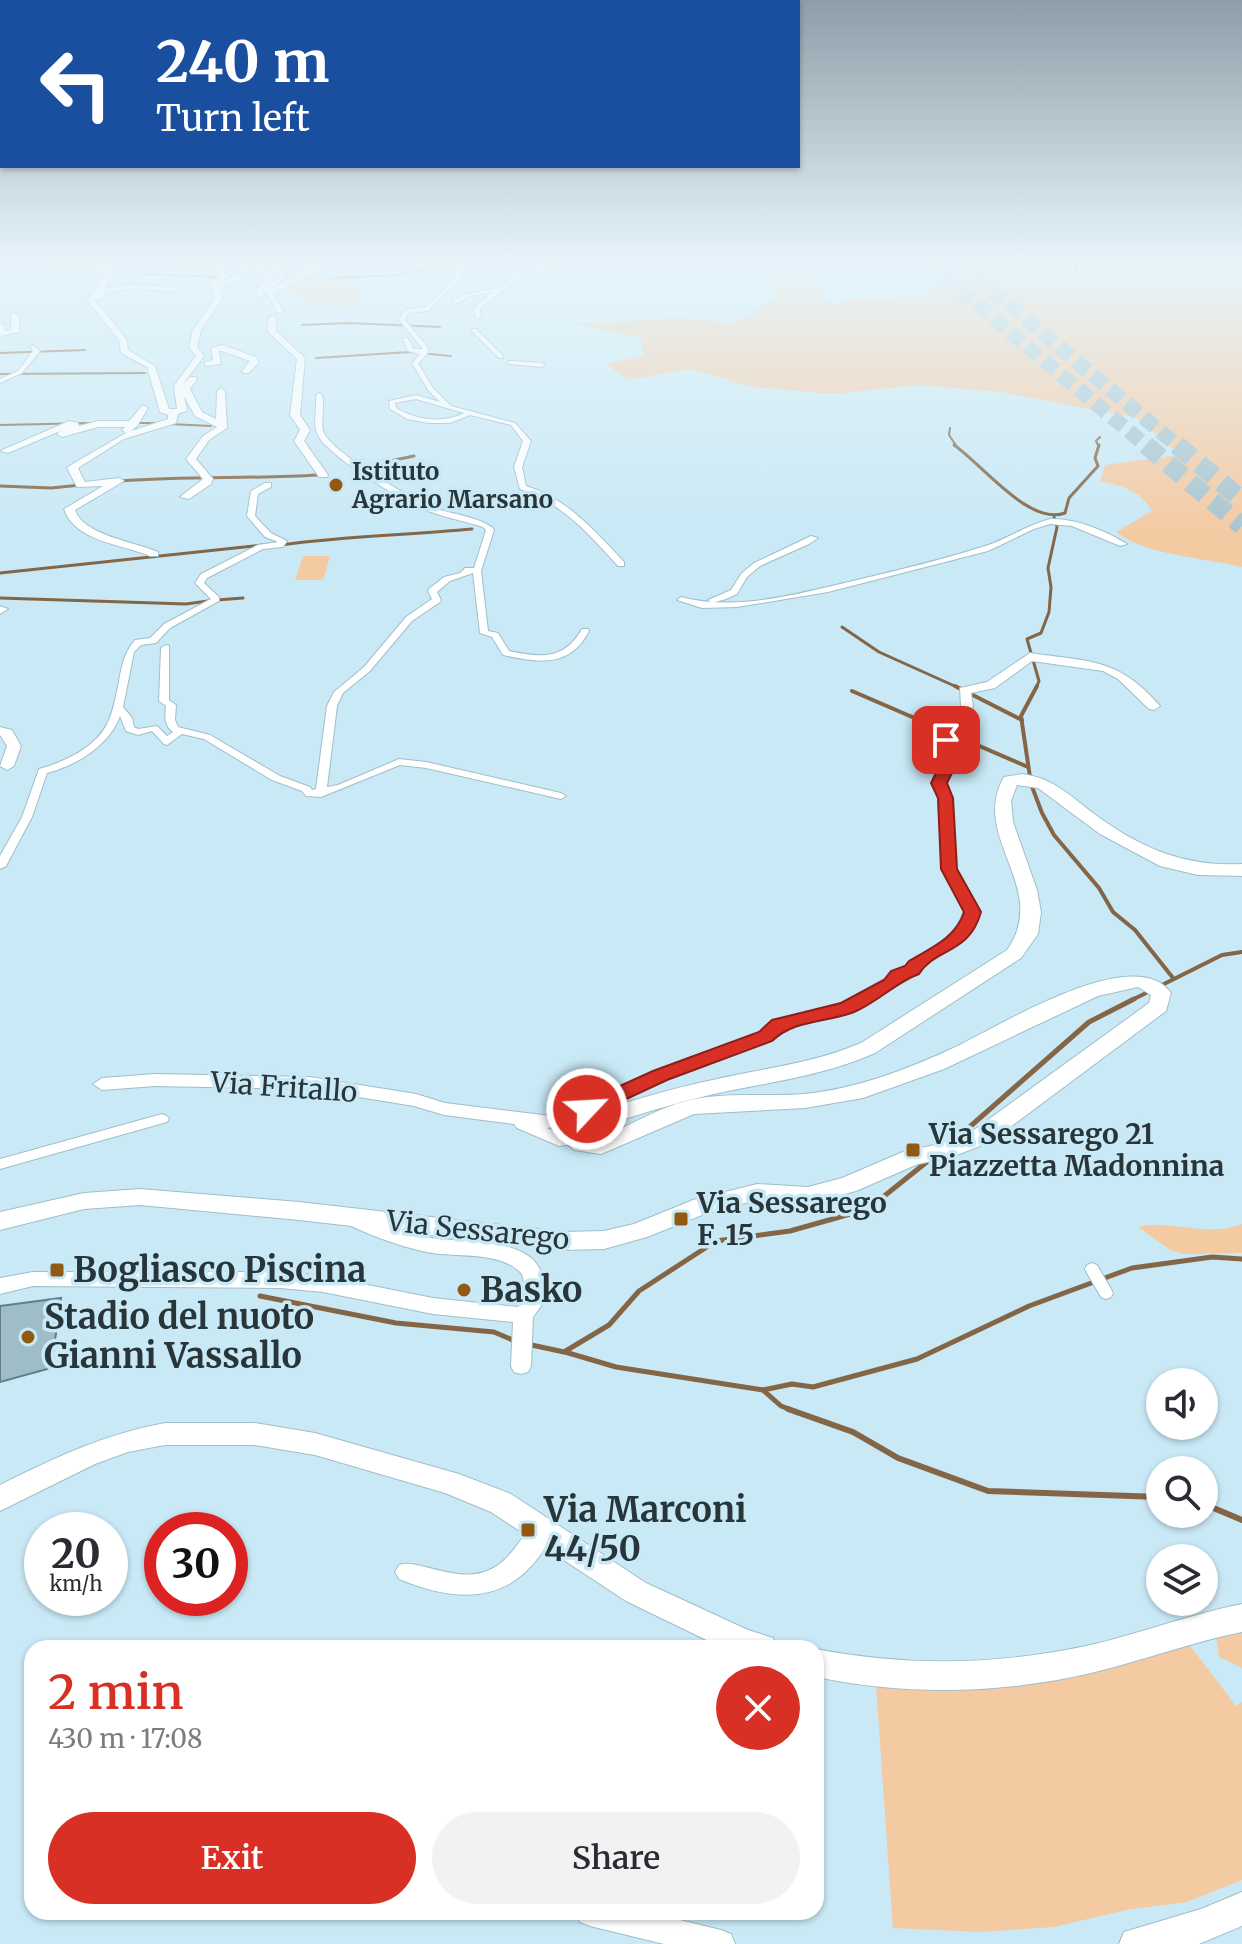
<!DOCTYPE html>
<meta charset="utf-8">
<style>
body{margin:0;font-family:Merriweather,serif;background:#f2f2f3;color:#2b2b33;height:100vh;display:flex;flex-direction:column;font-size:30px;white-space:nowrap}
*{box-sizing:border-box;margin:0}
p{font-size:26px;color:#7c7c81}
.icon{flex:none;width:44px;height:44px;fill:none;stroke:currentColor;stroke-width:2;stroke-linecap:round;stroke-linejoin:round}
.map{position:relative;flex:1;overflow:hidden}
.side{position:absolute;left:24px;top:1640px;width:800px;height:280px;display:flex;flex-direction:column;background:#fff;border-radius:24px;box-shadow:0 2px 6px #0004}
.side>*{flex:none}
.hud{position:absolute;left:0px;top:0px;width:800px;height:168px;box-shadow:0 2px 6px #0004;background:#1a4fa0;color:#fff;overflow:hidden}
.fabs{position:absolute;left:1146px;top:1368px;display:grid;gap:16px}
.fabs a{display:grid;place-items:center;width:72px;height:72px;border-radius:50%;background:#fff;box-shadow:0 2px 6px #0004;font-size:40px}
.speed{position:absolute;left:24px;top:1512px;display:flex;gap:16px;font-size:40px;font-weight:700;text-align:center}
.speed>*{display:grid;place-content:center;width:104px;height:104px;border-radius:50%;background:#fff;box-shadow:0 2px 6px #0004;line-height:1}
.speed small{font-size:20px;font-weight:400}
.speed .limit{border:12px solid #d22;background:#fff;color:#111}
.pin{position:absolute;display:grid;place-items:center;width:68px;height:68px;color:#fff;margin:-34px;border-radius:16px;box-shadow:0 4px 12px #0006}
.me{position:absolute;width:88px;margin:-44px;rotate:65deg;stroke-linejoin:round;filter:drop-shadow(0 0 6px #0008)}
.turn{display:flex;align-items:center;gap:28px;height:168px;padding:0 24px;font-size:36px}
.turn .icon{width:104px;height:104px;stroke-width:2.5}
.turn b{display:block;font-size:56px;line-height:68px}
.round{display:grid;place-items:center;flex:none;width:84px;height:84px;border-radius:42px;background:#f2f2f3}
.headline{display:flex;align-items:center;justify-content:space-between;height:136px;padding:0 24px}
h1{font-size:48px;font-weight:600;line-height:60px;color:#d93025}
.action{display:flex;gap:16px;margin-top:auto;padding:16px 24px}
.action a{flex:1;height:92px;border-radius:48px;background:#d93025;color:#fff;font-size:32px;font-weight:600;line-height:92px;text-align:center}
.action a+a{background:#f2f2f3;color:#2b2b33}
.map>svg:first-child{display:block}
.green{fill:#f4caa3}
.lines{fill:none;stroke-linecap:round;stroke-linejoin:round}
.stream-far4{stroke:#846646;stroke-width:2}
.stream-far3{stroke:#846646;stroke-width:3}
.stream-far2{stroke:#846646;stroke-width:4}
.stream-far1{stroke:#846646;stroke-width:5}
.stream{stroke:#846646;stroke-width:6}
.building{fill:#9ebdc9;stroke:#617e89;stroke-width:2}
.motorway-tunnel-far1{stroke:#a9c5d0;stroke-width:15;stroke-dasharray:15 7;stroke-linecap:butt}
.motorway-tunnel{stroke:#a9c5d0;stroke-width:19;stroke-dasharray:19 10;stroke-linecap:butt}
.pedestrian-casing{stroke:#9ebec9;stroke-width:2}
.minor-casing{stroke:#9ebec9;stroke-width:2}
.tertiary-casing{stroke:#9ebec9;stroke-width:2}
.primary-casing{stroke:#fff;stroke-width:2}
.pedestrian{fill:#fff;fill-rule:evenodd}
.minor{fill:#fff;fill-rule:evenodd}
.tertiary{fill:#fff;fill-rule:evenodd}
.primary{fill:#bfedfe;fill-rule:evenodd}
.route{fill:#d93025;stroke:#8d1f18;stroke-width:2}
.poi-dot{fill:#915913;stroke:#c9e9f6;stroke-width:3}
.labels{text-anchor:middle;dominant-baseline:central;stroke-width:7;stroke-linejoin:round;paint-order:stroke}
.far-poi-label{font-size:24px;font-weight:bold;fill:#283539;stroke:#c9e9f6;text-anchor:start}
.street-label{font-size:28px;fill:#283539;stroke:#c9e9f6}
.poi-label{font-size:28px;font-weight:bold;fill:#283539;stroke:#c9e9f6;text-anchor:start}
.near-poi-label{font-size:34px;font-weight:bold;fill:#283539;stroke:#c9e9f6;text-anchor:start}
</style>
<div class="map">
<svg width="1242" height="1944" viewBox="0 0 1242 1944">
<rect width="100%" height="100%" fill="#c9e9f6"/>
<g class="green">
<path d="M965,262H1242V567C1205,558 1145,555 1116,532L1152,511C1140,490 1122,486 1100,481L1105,465L1179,455L1137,418L1000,392L919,385L832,394L754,387L689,369L628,380L606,364L644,355L640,337L572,324L681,318L736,323L770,301L778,291L762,274H821L799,280L829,292L818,300L846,306L840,300L921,296Z"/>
<path d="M309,276L358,281L347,289L365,291L353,306L312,302L287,288Z"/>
<path d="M303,556H330L323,580H295Z"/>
<path d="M1242,1224V1253L1183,1254L1172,1251L1138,1227C1171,1219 1208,1238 1242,1224Z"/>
<path d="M1242,1625V1668L1219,1657L1215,1631Z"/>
<path d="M1188,1643L1236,1706L1242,1702V1880L1187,1902L1126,1910L1054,1927L979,1932L893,1928L876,1686Z"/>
</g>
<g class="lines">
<g class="stream-far4">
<path d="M145,274L220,277"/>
<path d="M1075,275L1077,262"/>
<path d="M1171,275V268L1176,262"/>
<path d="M331,278L398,275L454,264"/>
<path d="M302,325L348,323L440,327"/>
<path d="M0,353L85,350"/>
<path d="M316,358L409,352L451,356"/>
<path d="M0,374L145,373"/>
<path d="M137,423H160"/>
<path d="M169,424L211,426"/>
<path d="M0,425L92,423"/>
<path d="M950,428L949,435L957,447"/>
<path d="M1099,447L1096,441L1100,437"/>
</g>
<g class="stream-far3">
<path d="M954,445C983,465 1029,526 1065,513L1069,498L1098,466L1095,458L1099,445"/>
<path d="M366,466L414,456"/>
<path d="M121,481C187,476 252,479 318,475"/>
<path d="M0,486L51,488L81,485"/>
<path d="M280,545C344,536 408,535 472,529"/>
<path d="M0,573L263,545"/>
<path d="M0,598L186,604L208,601"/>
<path d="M217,600L243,598"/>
<path d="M842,627L879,652L959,688"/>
<path d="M1036,688L1039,681L1027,639L1041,633L1049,612L1051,587L1048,568L1057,527L1054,517"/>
</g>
<g class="stream-far2">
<path d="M955,686L1022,720"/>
<path d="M1037,686L1021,716L1031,784L1042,813L1054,835L1099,888L1113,912L1135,930L1173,978"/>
<path d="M852,691L1028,767"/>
<path d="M1130,1001L1222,955L1242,952"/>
</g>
<g class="stream-far1">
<path d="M957,1138L1089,1022L1134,999"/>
<path d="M260,1296L396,1323L494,1332L515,1341"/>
<path d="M527,1344L564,1352L609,1325L639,1291L716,1241L790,1231L868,1209L928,1161"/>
<path d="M565,1352L616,1367L763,1390L792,1384L813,1387L917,1359L1029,1306L1132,1268L1212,1257L1242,1259"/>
<path d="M763,1390L781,1406L794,1411"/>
</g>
<g class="stream">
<path d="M788,1409L853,1432L898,1458L988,1491L1160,1497"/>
<path d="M1204,1504L1242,1520"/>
</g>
</g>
<path class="building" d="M61,1298L51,1368L0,1382V1306Z"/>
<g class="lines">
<g class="motorway-tunnel-far1">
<path d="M926,262L1148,447"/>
<path d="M958,262L1179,447"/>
</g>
<g class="motorway-tunnel">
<path d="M1146,445L1242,526"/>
<path d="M1177,445L1242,500"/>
</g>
<defs>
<g id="pedestrian">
<path d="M270,262H275L286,278L272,288V293L269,295L266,293V287L280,278Z"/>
<path d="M456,262H461L464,267C458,291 441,293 429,311L408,313L405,320L429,349L427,354L418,363L433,388L451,406L515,423L531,441L522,467L526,486C568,499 595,531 624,562V566H618C589,534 562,503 520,489L514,467L523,441L511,425L470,415L450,423H429L407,419L390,409L389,401L416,395L440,402L428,390L412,363L420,354L408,351L403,339L408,338L413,349H423L399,320L404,310L426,307C438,291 453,289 458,267ZM416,399L464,413C442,424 417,420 396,408L395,403Z"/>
<path d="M558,262H565L552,271L522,275C509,288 495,296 480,308L481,319L476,318L474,308L492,292L468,297L455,304L452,302L464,295L504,287L518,272L549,268Z"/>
<path d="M472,329H476L503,356V358H499L472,331Z"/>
<path d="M30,346H34L40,351L22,373L0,383V379L18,371L33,351Z"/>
<path d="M510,361L542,363L545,365L542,367L508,364V362Z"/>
<path d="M319,393L322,395L323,400C324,409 321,421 323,431C329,451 414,501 435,508C455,515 476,516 493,528L494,530L481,571L488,631L498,633L509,651C542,658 564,660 582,629H588L589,631C570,668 538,663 503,655L492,637L480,633L473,573L450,581L437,592L441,600L440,602L412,621L370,671L343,693L337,706L327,787L338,785L399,759L426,762L561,793L566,796L561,799L426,768L400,765L321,797L306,796L302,791L272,780L204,739L182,734L167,745L164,744L152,731L138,735L126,731L120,716C109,746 77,765 47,773L32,817L6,866L0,869V856L22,817L39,769C64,762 95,748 107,724C113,713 115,699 118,687C121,669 123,654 135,640L150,638L164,624L211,599L195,583L201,574L258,545L278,542L265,537L247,516L251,491L265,483H271V487L258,494L255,516L271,533L287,541L283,547L263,549L207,578L204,583L219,597V601L170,628L156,643L141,645L134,652L123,707L132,718L134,727L138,729L157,726L167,736L173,732C164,726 165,716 166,706L159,701L161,648L166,645L169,646V700L176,705L175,720L178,727L210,735L280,776L310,787L312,790L316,789L327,706L334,692L364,667L406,617L432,599L428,591L429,589L444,577L460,573L465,568H474L486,530L483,527C464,521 442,517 423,509C401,500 324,454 317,433C313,422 317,407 316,395Z"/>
<path d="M1050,519C1076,518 1106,531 1127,544L1120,546L1072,526L1050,524L1034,529L988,551L828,592L737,607L702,608L677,600L681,597C737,612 801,593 857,580C899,570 941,560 982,547C1006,540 1026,525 1050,519Z"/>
<path d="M811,536L818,538L809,544L760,566L747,577L737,594L726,599L712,603L708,600L731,590L741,574L754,563Z"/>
<path d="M162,1114L167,1116L169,1119L167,1122L0,1169V1159Z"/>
<path d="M1092,1263L1097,1265L1111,1289L1113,1293L1111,1297L1106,1299L1101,1297L1087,1273L1085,1269L1087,1265Z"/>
</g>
<g id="minor">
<path d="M50,262H67L115,271L105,288L128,285L183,287L180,291L128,289L106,292L101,300H95L127,340L128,350L155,366L169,409H177L174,386L196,356L189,347L193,330L215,298L212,288L207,286L220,276L209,262H216L228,276L221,282L240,273L236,262H244L247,276L220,288L223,298L201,330L197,347L204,356L182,386L190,377H196L197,379L190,389L202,412L216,419L217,391L221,388L225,391L227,428L209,440L196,459L213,479L211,484L189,499L180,497L203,479L186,459L203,436L217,427L195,416L184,396L187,411L178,414L176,423L124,439L78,468L85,482L119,478L124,481L75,510C83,535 135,542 158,552V556H150C122,544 75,542 64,509L103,486L77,487L67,468L69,466L126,433L122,430L125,427H98L62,437L57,434L60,431L8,453L0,451L69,421L78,423L79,426L98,421H129L143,405L148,408L137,426L131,431L168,419V415L160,412L147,367L121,353L119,340L87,300L107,274Z"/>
<path d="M185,262H203L205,265L195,269Z"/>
<path d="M256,262H263L273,280L260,298L254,292L265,280Z"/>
<path d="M316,262H324L313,274L273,294L284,311L277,313L266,291L307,270Z"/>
<path d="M15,313L19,315V332L0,336V323L4,325L5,331L11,330V315Z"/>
<path d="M272,316L276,318V331L305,358L300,415L310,430L304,441L328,475L327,477H319L294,441L300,430L290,415L297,359L268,332V318Z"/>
<path d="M223,345L256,357L259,362L249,373H243L242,371L250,361L222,351H219L221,364L205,366V362L213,360L211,348Z"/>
<path d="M0,606L8,609L0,614Z"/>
<path d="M1030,653C1089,662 1118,657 1160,706L1154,710L1149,709L1118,679L1103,671L1032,661L995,688L971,693L973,706L968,722L946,733L952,749V763L946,783L952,798L956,869L980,912L962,941L921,968L918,973L853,1011L790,1028L771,1041L666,1079L612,1106L558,1126L547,1128L561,1134L579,1135L582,1139L579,1143L559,1146L517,1128L514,1124L444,1115L414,1106L310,1089L155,1086L102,1090L93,1084L102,1078L155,1074L310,1077L416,1094L445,1103L551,1116L600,1098L654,1071L759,1033L778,1020L841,1003L906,967L909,962C932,948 954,938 964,912L942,869L938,798L932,783L938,763L939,749L932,731L956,720L961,706L960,688L987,682Z"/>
<path d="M0,727L12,730L21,746L14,766L7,770L0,766L7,746L0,735Z"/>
<path d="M356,1213C378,1220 398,1231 421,1236C455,1244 502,1236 531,1258C543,1268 545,1284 547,1298L533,1317L531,1366L528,1372L521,1374L514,1372L511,1366L513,1322L433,1314L323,1292L280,1288L33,1286L0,1294V1278L33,1272H280L323,1276L433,1298L518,1307L527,1296L522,1274C501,1250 455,1258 426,1252C400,1246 374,1237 349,1225L346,1220L349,1215Z"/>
<path d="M544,1519L552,1522L555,1529C521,1602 467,1607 399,1579L395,1572L399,1565C416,1558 453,1582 484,1572C516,1562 521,1527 544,1519Z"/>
<path d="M576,1912H647L721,1930L731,1934L735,1944H664L590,1926L580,1922Z"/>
</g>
<g id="tertiary">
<path d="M1022,774C1055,778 1072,798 1097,816C1142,849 1186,867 1242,864V876L1198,875L1160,866L1100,834L1038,788L1017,785L1011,801L1013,822L1037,890L1041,912L1038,934L1021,958L875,1053C823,1076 769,1082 714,1094C672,1103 631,1118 589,1129L584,1133L589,1138H600C632,1125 660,1106 695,1099C731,1092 768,1097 804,1094C855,1089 903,1071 949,1050C994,1030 1133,940 1171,993L1166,1011L990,1142L952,1157L918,1164L856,1191L808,1203L757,1200L707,1213L647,1237L604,1249L564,1250L299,1220L140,1205L84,1209L0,1230V1212L84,1193L140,1189L299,1202L564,1232L604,1231L634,1224L693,1200L757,1184L808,1187L842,1178L905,1151L940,1144L974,1130L1149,1003L1151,995L1138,987L1098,996L944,1069L863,1098L805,1108L694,1114L601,1154L574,1150L562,1139V1130L574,1118C621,1104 669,1089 717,1079C766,1068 814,1063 861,1043L1007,950C1051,888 969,837 1004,777Z"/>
<path d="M165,1423H255L315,1433L459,1474L511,1494L646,1583L748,1630L773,1638L777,1648H723L626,1601L491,1512L445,1493L315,1455L255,1445H165L128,1452L95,1464L0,1511V1485C54,1458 105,1434 165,1423Z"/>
<path d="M1242,1604V1632C1192,1642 1144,1660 1095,1672C1004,1694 908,1696 816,1677V1649C908,1667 1003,1665 1095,1644C1144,1632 1192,1614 1242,1604Z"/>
<path d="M1242,1892V1926L1199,1944H1119L1124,1932L1201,1909Z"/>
</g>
<path id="primary" d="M0,270L6,273V283L0,286Z"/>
</defs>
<use href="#pedestrian" class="pedestrian-casing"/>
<use href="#minor" class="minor-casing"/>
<use href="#tertiary" class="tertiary-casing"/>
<use href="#primary" class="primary-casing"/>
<use href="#pedestrian" class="pedestrian"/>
<use href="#minor" class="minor"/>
<use href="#tertiary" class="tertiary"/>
<use href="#primary" class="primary"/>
</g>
<linearGradient id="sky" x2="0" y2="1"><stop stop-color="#8f9da9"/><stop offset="0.49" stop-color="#e7f5fb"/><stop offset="1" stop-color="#e7f5fb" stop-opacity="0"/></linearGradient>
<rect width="1242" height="535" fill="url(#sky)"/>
<path class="route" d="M946,736L953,740V771L947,783L953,798L957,869L981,912C969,955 936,947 919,974C896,982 878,1002 854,1012C826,1023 795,1019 772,1041L667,1080L594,1114H580L577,1109L580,1104L653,1071L759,1032L772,1020L841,1003L884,980L891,971L905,966L909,961C931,948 956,938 964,912L941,869L938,798L931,783L937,771L939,740Z"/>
<g class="poi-dot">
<circle cx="336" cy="485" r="8"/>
<rect x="905" y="1142" width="16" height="16" rx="4"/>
<rect x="673" y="1211" width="16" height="16" rx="4"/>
<rect x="49" y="1262" width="16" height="16" rx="4"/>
<circle cx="464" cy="1290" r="8"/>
<circle cx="28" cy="1337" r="8"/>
<rect x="520" y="1522" width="16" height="16" rx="4"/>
</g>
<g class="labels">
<g class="far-poi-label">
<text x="352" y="471">Istituto<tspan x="352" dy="28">Agrario Marsano</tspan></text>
</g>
<g class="street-label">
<text transform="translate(284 1087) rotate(4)">Via Fritallo</text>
<text transform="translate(478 1230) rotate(6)">Via Sessarego</text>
</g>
<g class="poi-label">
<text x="929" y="1134">Via Sessarego 21<tspan x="929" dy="32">Piazzetta Madonnina</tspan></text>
<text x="697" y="1203">Via Sessarego<tspan x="697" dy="32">F. 15</tspan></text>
</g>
<g class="near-poi-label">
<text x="73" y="1270">Bogliasco Piscina</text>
<text x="480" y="1290">Basko</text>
<text x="44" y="1317">Stadio del nuoto<tspan x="44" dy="39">Gianni Vassallo</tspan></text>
<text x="544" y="1510">Via Marconi<tspan x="544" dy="39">44/50</tspan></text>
</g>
</g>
</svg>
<div class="fabs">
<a><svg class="icon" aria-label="sound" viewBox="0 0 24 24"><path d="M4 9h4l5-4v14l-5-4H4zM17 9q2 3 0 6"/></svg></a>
<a><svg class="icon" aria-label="search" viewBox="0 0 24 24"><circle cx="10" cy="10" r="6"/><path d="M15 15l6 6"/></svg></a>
<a><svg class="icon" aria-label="layers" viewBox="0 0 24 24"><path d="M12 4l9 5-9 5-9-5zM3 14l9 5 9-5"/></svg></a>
</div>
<div class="speed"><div>20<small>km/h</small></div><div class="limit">30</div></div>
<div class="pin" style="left:946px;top:740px;background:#d93025"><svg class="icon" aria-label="arrive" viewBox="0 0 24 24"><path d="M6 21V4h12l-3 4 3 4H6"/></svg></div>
<svg class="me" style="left:587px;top:1109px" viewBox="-20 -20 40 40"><circle r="17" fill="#d93025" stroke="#fff" stroke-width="3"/><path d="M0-11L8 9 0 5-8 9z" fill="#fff"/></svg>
<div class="hud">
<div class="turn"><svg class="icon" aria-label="left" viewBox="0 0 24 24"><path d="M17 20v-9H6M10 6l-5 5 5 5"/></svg><div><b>240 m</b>Turn left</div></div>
</div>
<section class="side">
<div class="headline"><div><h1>2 min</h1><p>430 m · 17:08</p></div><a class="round" style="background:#d93025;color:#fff"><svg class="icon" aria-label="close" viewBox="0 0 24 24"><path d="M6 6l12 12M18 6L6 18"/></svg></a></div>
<div class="action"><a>Exit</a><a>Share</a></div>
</section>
</div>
